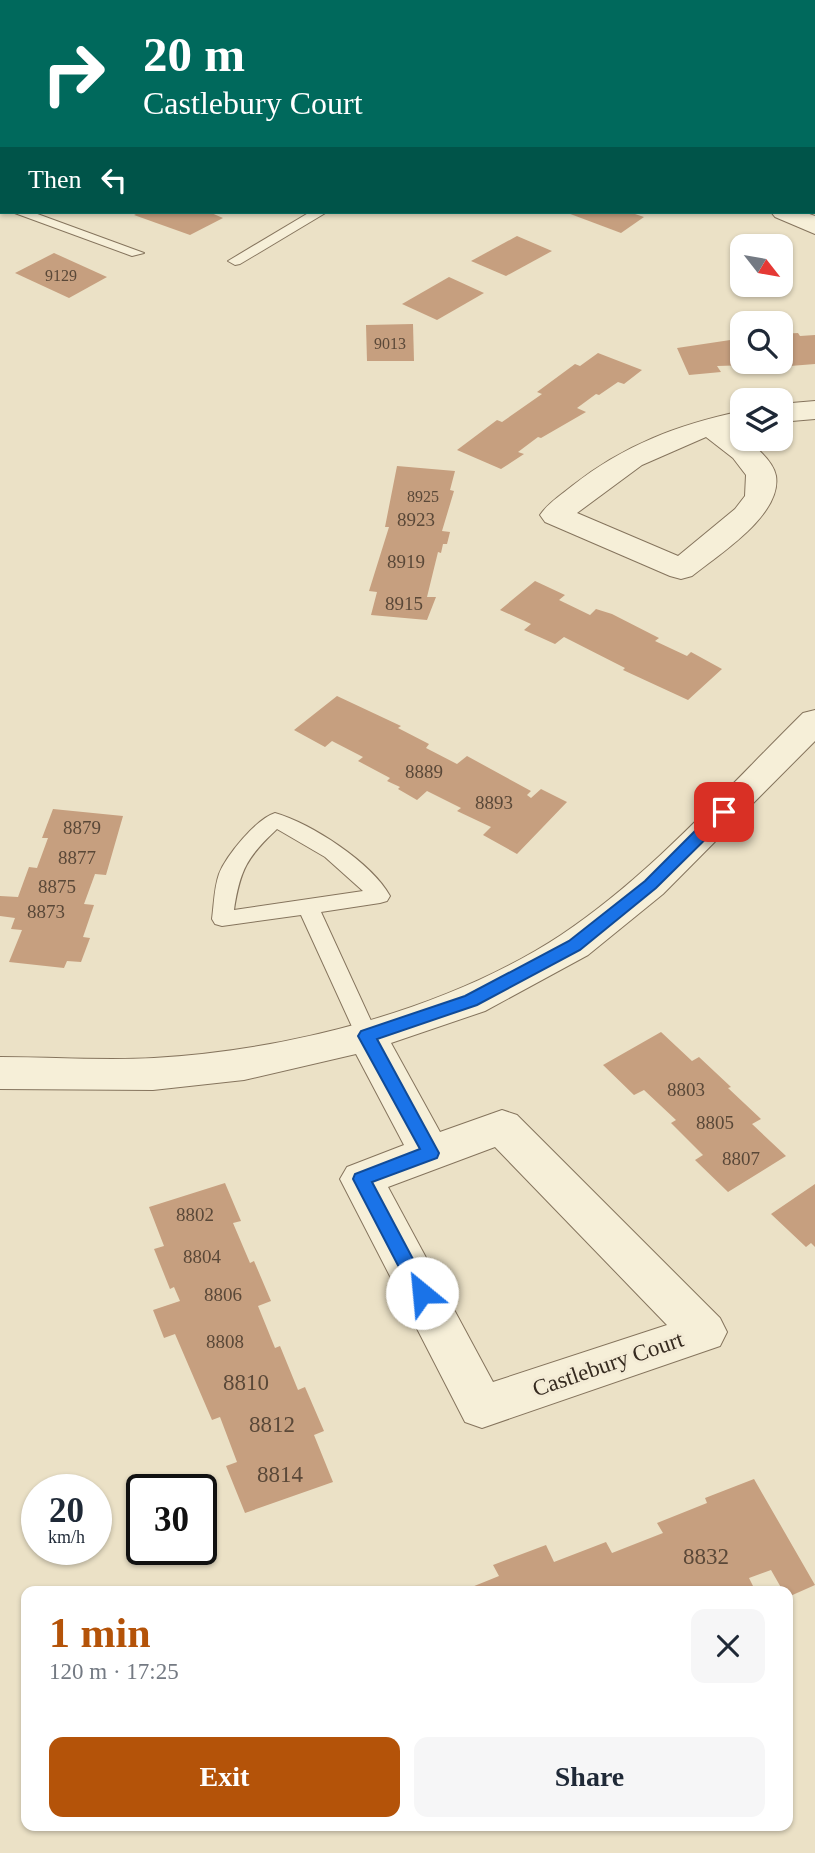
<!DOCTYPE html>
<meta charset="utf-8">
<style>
body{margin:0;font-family:"Times New Roman",serif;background:#f6f6f7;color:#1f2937;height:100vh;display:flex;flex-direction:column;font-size:26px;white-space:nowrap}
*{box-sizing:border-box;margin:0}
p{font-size:23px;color:#747a83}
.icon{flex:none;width:38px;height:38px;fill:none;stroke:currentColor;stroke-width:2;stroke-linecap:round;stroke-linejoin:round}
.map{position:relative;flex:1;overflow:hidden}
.panel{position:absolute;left:21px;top:1586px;width:772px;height:245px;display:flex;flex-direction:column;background:#fff;border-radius:14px;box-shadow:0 2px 5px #0004}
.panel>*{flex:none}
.hud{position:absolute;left:0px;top:0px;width:816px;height:214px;box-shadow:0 2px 5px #0004;background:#00695c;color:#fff;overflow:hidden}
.needle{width:46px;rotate:121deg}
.fabs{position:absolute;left:730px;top:234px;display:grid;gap:14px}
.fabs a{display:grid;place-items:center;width:63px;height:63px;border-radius:14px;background:#fff;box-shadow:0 2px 5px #0004;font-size:35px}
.speed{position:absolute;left:21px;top:1474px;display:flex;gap:14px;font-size:35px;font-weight:700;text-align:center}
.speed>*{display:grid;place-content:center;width:91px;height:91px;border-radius:50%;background:#fff;box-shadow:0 2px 5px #0004;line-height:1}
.speed small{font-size:18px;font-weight:400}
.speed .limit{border:4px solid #111;border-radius:10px;background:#fff;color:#111}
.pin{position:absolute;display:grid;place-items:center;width:60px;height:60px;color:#fff;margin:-30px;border-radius:14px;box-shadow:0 4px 10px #0006}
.me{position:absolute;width:77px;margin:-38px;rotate:332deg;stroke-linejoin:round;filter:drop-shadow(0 0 5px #0008)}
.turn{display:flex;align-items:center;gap:24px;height:147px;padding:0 28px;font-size:32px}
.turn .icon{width:91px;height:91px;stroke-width:2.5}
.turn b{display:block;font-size:49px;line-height:60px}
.then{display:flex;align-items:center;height:66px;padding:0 28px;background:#0003;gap:14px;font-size:26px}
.round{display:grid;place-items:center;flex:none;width:74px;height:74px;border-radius:14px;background:#f6f6f7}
.head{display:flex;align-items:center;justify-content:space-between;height:119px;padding:0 28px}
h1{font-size:42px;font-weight:700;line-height:52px;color:#b45309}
.action{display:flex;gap:14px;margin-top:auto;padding:14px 28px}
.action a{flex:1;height:80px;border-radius:14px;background:#b45309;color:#fff;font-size:28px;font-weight:700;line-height:80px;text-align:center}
.action a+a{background:#f6f6f7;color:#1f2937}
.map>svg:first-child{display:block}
.building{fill:#c69f7f}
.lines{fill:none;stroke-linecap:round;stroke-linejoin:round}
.lane-casing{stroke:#85745d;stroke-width:2}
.street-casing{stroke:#85745d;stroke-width:2}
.lane{fill:#f6efd8;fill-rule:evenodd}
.street{fill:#f6efd8;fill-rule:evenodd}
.route{fill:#1a73e8;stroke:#114b97;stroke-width:2}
.labels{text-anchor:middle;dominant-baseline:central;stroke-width:6;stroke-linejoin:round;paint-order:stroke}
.far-number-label{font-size:16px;fill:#5a4838}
.number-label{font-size:19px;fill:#5a4838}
.street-label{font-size:23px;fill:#362b20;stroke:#f3ebd5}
.near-number-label{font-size:23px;fill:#5a4838}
</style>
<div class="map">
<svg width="815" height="1853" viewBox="0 0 815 1853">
<rect width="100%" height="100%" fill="#ebe1c6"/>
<g class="building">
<path d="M140,212H209L223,218L190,235L134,215Z"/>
<path d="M565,212H629L644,217L621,233Z"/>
<path d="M517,236L552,251L506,276L471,261Z"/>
<path d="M54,253L107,277L69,298L15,273Z"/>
<path d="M449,277L484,293L437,320L402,304Z"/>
<path d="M413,324L414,361H367L366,325Z"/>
<path d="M798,333L800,336L815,335V364L752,369L750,365L717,366L721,372L689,375L677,348L737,339L742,345V362H780V334Z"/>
<path d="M598,353L642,370L624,384L618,382L599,395L596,394L577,408L586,412L541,438L538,437L518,452L524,454L501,469L457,450L497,420L502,422L542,394L537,392L575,364L580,366Z"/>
<path d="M397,466L455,471L450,490L454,491L442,531L450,532L447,544H443L441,553L438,552L427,597H436L427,620L371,615L377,592L369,591L389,527H385Z"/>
<path d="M535,581L565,595L559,600L590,615L596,609L612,614L659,638L655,641L687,656L691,652L722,669L688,700L623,670L625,668L564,637L555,644L524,630L531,624L500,610Z"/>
<path d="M337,696L401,726L398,728L429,744L426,748L457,764L467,756L531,791L527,795L531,798L541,789L567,802L517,854L483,835L491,827L457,811L461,808L427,791L417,800L398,789L400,787L387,781L390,778L358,761L363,757L332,741L325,747L294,730Z"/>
<path d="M53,809L123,816L106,875L95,874L84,904L94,905L83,937L90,938L81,962L67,961L64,968L9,962L22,930L11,929L15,918L0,916V896L18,897L29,867L37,868L48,838H42Z"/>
<path d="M661,1032L692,1061L699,1057L731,1087L728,1088L761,1119L752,1124L786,1156L728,1192L695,1160L703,1155L671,1123L676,1120L644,1090L634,1095L603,1065Z"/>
<path d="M225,1183L241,1221L233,1223L250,1263L254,1261L271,1301L258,1306L275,1348L280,1346L298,1390L305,1387L324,1431L314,1435L333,1482L245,1513L226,1466L237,1462L220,1417L212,1420L175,1334L164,1338L153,1310L180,1301L174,1287L170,1289L154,1249L164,1246L149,1207Z"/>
<path d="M815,1184V1247L811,1243L806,1247L771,1214Z"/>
<path d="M754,1479L815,1585L788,1597V1591H783L771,1570L749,1578L753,1586L741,1591H462L499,1576L493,1565L546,1545L554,1562L606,1542L612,1553L663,1533L657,1523L707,1503L705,1498Z"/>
</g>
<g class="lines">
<defs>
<g id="lane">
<path d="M198,0H213L197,2Z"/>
<rect x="0" y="201" width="2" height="9"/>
<path d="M12,212H32L144,253L132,256Z"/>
<path d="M310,212H327L240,264L235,265L228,261Z"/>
<path d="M275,813C312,824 371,862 390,896L387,901L380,903L321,912L378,1036L375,1042H359L301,915L222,926L215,924L212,919C214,905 214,888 219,874C226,856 256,819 275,813ZM277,829L325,857L363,891L234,910C240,870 247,857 277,829Z"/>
</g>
<g id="street">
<path d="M129,0H156L158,2H130Z"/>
<path d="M771,212H804L815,216V234L775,217Z"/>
<path d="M815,401V419L780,422V404Z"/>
<path d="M742,411V429L734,430C746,439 773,458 776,476C782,515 719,554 692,576L681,579L670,576L545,522L540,515C548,503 561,495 572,486C624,445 677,425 742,411ZM706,437L733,458L746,475L745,496L735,509L678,556L577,513L642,465Z"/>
<path d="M815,710V741L663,894L588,955L485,1011L391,1043L440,1132L502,1110L517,1115L720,1318L727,1332L720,1346L482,1428L465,1422L340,1179L347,1167L404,1145L356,1054L244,1080L153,1090L0,1089V1057C51,1057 103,1061 154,1058C289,1050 447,1010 561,935C651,875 726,789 803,713ZM495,1147L667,1325L493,1382L388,1187Z"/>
</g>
</defs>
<use href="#lane" class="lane-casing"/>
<use href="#street" class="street-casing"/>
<use href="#lane" class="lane"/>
<use href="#street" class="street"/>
</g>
<path class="route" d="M724,807L731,812L729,816L656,888L580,950L477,1005L377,1039L439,1153L437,1158L372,1182L431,1293L428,1298H415L353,1179L355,1174L420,1149L358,1036L361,1031L465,996L569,941L645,881L718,808Z"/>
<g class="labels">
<g class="far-number-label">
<text x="61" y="275">9129</text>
<text x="390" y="343">9013</text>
<text x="423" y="496">8925</text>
</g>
<g class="number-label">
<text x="416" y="519">8923</text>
<text x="406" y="561">8919</text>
<text x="404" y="603">8915</text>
<text x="424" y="771">8889</text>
<text x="494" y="802">8893</text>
<text x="82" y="827">8879</text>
<text x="77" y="857">8877</text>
<text x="57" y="886">8875</text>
<text x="46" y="911">8873</text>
<text x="686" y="1089">8803</text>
<text x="715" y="1122">8805</text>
<text x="741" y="1158">8807</text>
<text x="195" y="1214">8802</text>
<text x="202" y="1256">8804</text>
<text x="223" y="1294">8806</text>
<text x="225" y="1341">8808</text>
</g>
<g class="street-label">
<text transform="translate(608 1364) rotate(-19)">Castlebury Court</text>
</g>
<g class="near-number-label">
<text x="246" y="1382">8810</text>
<text x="272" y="1424">8812</text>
<text x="280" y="1474">8814</text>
<text x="706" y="1556">8832</text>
</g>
</g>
</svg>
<div class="fabs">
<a><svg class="needle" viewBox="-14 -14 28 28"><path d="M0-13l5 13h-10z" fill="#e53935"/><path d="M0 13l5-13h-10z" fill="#747a83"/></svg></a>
<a><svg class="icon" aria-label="search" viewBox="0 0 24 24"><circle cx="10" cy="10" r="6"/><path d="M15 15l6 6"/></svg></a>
<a><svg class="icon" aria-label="layers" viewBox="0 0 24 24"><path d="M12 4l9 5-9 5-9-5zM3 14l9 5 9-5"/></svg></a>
</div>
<div class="speed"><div>20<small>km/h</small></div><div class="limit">30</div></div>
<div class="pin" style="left:724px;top:812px;background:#d93025"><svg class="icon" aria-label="arrive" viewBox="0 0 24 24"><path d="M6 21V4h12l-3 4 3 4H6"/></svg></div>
<svg class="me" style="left:422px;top:1293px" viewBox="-20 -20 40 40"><circle r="19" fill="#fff"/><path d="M0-13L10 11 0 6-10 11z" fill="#1a73e8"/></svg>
<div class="hud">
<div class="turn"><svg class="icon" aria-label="right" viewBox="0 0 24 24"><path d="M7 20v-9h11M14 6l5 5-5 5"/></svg><div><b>20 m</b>Castlebury Court</div></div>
<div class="then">Then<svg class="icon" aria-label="left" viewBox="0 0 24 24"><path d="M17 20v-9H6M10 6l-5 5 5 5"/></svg></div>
</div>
<section class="panel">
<div class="head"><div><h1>1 min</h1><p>120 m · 17:25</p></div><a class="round"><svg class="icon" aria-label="close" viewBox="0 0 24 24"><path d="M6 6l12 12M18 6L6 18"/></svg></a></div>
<div class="action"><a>Exit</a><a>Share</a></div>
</section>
</div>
